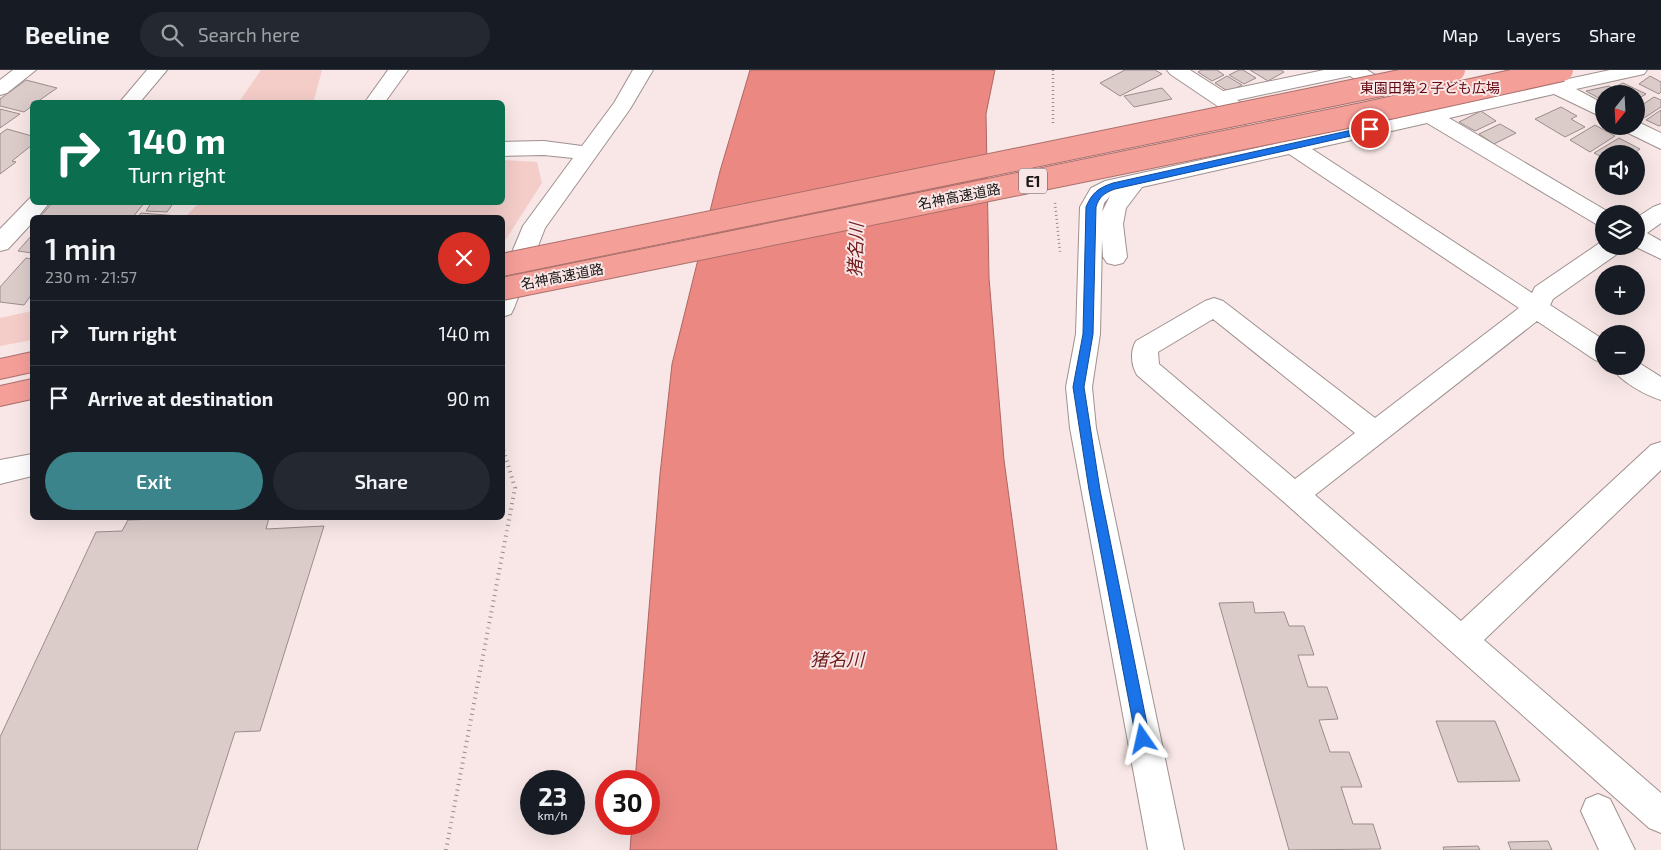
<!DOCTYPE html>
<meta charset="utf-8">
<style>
body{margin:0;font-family:"Exo 2","Noto Sans JP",sans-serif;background:#242831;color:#f1f3f6;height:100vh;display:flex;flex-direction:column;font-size:19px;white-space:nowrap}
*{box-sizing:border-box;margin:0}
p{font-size:16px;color:#9ea1a6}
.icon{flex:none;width:28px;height:28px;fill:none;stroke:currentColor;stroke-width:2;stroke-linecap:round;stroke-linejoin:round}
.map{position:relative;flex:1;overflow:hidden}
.details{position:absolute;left:30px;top:145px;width:475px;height:305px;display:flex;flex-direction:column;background:#171b24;border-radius:8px;box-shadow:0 5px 20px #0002}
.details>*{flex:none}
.hud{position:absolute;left:30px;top:30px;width:475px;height:105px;border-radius:8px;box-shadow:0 5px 20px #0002;background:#0b6e4f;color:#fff;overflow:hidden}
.needle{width:32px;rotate:198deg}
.buttons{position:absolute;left:1595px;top:15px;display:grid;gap:10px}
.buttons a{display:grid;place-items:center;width:50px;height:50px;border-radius:50%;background:#171b24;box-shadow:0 5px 20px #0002;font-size:25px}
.speed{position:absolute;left:520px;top:700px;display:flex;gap:10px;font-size:25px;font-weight:700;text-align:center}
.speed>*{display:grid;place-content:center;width:65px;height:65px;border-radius:50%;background:#171b24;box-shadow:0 5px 20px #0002;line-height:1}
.speed small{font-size:12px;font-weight:400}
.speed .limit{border:8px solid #d22;background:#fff;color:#111}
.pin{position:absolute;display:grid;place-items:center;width:42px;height:42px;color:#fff;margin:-21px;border:2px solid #fff;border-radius:50%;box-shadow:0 1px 5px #0007}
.me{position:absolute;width:55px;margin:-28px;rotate:349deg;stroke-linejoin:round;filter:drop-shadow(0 0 4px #0008)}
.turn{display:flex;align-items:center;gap:18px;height:105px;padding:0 15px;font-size:22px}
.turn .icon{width:65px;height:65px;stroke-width:2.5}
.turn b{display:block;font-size:35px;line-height:42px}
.round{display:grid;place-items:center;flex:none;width:52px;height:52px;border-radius:26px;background:#242831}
.summary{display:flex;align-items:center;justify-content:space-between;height:85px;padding:0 15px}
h1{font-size:30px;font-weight:600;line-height:38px}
.cta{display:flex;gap:10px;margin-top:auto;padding:10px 15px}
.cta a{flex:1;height:58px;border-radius:30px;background:#3c848b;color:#fff;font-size:20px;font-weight:600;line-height:58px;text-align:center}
.cta a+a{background:#242831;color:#f1f3f6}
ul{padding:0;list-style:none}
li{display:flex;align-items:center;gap:15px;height:65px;padding:0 15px;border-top:1px solid #363941}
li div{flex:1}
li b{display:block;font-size:19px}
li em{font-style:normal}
header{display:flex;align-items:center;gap:30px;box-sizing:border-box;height:70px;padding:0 25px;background:#171b24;border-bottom:1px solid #363941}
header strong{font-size:24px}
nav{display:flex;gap:28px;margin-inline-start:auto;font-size:18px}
.search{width:350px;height:45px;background:#242831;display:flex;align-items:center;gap:12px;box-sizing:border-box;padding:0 18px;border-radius:28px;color:#9ea1a6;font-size:19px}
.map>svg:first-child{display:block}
.green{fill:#f4cdc9}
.water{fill:#eb8882;stroke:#ad6662}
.building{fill:#dbccca;stroke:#9b8c8b}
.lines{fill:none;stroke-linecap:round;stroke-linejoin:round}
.minor-casing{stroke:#9f918f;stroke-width:2}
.highway-casing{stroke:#a96f6b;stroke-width:2}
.path-far1{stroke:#988b8b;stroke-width:2.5;stroke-dasharray:1 3;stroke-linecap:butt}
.path{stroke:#988b8b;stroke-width:4;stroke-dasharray:1 4.5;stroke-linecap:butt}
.minor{fill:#fff;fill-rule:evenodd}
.highway{fill:#f59f99;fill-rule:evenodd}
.highway-bridge-casing{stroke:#a96f6b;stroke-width:24;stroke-linecap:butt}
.highway-bridge{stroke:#f59f99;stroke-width:22}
.route{fill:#1a73e8;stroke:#114b97}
.labels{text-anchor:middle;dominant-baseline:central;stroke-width:4;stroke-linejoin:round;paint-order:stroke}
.far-park-label{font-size:14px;fill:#61050f;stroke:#f8e7e6}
.far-street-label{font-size:14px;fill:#1c1616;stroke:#f8e7e6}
.shield{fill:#f8e7e6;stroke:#5e5554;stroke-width:1}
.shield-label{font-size:15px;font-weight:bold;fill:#1c1616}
.water-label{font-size:18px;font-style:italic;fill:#711a1c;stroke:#f8e7e6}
</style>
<header>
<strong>Beeline</strong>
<div class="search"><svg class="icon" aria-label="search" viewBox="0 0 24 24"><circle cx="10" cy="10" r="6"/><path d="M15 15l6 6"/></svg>Search here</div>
<nav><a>Map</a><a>Layers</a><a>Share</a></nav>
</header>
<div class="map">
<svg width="1661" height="780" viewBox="0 0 1661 780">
<rect width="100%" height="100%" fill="#f8e7e6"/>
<g class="green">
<path d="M261,0H322L314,30L310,32H239Z"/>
<path d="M503,90L537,92L542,113L506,169L503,170L502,148L185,147L197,135L196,132H502Z"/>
<path d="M32,241V270L0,276V248Z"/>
</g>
<path class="water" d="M750,0H995L986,44L989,208L1004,390L1057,780H630L632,754H649V711H635L660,404L672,294L720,101Z"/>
<g class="building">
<path d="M1125,0H1155L1162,4L1120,26L1100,13Z"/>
<path d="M1201,0H1217L1224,5L1212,11L1198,2Z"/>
<path d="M1239,0H1243L1256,8L1244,14L1229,5Z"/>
<path d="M1250,0H1281L1284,2L1268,11Z"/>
<path d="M1227,6L1242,15L1229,22L1215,13Z"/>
<path d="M1650,6L1661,12V22L1659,24L1639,14Z"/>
<path d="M26,10L57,18L37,32H32V36L24,42L0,36V29Z"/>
<path d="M1623,13L1646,24L1636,30V24H1604V31L1586,21L1609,16L1619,22L1622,19L1617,16Z"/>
<path d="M1162,18L1172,29L1134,37L1124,26Z"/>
<path d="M1654,27L1661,30V37L1644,48L1636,44V39Z"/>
<path d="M1561,37L1577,46L1571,49L1585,57L1565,67L1535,49Z"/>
<path d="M0,39L20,44L0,58Z"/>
<path d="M1661,40V55L1659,56L1646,50Z"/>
<path d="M1481,41L1496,51L1475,61L1459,52Z"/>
<path d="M1500,54L1516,63L1494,74L1479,64Z"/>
<path d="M1595,55L1615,66L1590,82L1570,70Z"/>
<path d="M7,59L32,66V75L12,91L16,92L0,104V64Z"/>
<path d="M1619,68L1640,79L1633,84H1604V88L1594,83Z"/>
<path d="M53,132H145L132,148H39Z"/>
<path d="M152,132H174L167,142L146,141Z"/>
<path d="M141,143L178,146L137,148Z"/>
<path d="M32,165V183L18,181Z"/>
<path d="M26,188L32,189V224L24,235L0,232V217Z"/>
<path d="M189,448H269L266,459L324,456L260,661L235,662L197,780H0V667L96,462L122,461L128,450Z"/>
<path d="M1253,532L1255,543L1284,542L1289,556H1304L1314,585H1298L1308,617H1327L1338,649L1319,650L1330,682H1349L1362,717H1341L1353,754H1373L1381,779L1289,780L1219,533Z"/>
<path d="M1436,651H1495L1520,711L1458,712Z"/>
<path d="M1548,771L1552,780H1511L1508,772Z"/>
<path d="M1478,776L1480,780H1444L1443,777Z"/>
</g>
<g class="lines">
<defs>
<g id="minor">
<path d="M13,0H36L7,23L0,25V10Z"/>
<path d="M147,0H167L140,32H120Z"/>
<path d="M388,0H408L385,32H365Z"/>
<path d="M633,0H653L630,39L545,158L514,238L511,244L502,247V206L523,156L573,88L544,85L502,86V72L544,71L582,76L614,33Z"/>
<path d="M1167,0H1190L1223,21L1324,0H1367L1433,39L1541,15L1543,10L1550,8L1559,11L1610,0H1647L1644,4L1576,19L1604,34V48L1554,24L1449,48L1612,144H1604V157L1596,154L1427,53L1312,79L1532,223L1535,217L1604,170V176H1623L1620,182L1553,229L1550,235L1604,270V293L1595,290L1537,251L1315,425L1461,551L1651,375L1661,372V400L1484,570L1661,723V763L1649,758L1285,433L1137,305C1131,295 1130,281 1136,271L1205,231L1214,228L1223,231L1375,348L1519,238L1289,84L1142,117L1126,138L1123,154L1127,187L1123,193L1115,195L1107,193L1103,187L1102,169L1100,264L1092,317L1096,358L1184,780H1148L1070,358L1066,317L1076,264L1080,137L1091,118L1105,111L1274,74L1170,4ZM1350,6L1412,44L1296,69L1237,30ZM1110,126L1102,142L1104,133ZM1213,249L1355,363L1295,409L1159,294L1158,282Z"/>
<path d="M1636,51L1661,63V79L1624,61L1621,56H1636Z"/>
<path d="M32,126V132H50L37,148H32V153L8,179L0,181V159Z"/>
<path d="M1661,134V153L1647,163L1661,171V189L1634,176H1636V148L1653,137Z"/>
<path d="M1636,291L1661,307V330C1645,325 1619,311 1611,296H1636Z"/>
<path d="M32,384V406L0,414V390Z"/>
<path d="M1598,724L1610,729L1635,780H1599L1581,741L1586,729Z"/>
</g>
<g id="highway">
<path d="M32,282V302L0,309V289Z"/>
<path d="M32,309V329L0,336V316Z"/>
</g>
</defs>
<use href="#minor" class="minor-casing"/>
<use href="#highway" class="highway-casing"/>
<g class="path-far1">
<path d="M1053,0V54"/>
<path d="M1055,133L1060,182"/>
</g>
<path class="path" d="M446,780L515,418L502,375"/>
<use href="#minor" class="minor"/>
<use href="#highway" class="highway"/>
<defs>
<g id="highway-bridge">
<path d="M502,195L1454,0"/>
<path d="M502,219L1362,44L1562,0"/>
</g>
</defs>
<use href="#highway-bridge" class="highway-bridge-casing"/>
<use href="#highway-bridge" class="highway-bridge"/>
</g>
<path class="route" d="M1370,56L1373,57V61L1115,119C1104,123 1099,127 1096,137L1093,264L1084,317L1100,420L1150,669L1148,674L1143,676L1138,674L1136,669L1089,420L1073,317L1083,264L1086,137C1092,123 1098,118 1113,113Z"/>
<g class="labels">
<g class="far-park-label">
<text x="1430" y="17">東園田第２子ども広場</text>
</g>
<g class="far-street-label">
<text transform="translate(959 126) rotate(-11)">名神高速道路</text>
<text transform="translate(562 206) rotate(-11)">名神高速道路</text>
</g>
<rect class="shield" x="1019" y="98.5" width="28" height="25" rx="4"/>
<g class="shield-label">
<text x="1033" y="111">E1</text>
</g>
<g class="water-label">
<text transform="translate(855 180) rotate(-88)">猪名川</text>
<text x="837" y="589">猪名川</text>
</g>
</g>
</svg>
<div class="buttons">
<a><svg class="needle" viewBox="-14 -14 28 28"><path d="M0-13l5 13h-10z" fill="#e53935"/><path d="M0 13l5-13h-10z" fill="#9ea1a6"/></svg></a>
<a><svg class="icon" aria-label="sound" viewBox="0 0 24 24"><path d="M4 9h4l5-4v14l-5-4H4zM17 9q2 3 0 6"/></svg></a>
<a><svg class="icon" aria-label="layers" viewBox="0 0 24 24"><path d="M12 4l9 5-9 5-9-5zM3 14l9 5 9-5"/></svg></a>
<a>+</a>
<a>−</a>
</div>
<div class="speed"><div>23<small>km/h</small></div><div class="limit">30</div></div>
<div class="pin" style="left:1370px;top:59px;background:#d93025"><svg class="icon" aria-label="arrive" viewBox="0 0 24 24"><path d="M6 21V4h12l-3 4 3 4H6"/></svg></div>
<svg class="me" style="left:1143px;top:669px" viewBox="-20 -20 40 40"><path d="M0-17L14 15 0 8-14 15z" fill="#1a73e8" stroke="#fff" stroke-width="4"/></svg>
<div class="hud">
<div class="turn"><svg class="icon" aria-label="right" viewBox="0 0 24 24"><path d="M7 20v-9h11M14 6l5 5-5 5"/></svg><div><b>140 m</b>Turn right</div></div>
</div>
<section class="details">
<div class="summary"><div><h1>1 min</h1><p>230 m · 21:57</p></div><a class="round" style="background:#d93025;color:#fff"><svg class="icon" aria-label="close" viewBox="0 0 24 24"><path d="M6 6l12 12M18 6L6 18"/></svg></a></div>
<ul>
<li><svg class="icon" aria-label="right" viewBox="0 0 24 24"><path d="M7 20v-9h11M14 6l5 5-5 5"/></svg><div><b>Turn right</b></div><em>140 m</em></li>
<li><svg class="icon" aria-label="arrive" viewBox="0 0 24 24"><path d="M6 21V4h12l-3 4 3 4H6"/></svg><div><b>Arrive at destination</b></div><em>90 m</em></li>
</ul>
<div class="cta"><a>Exit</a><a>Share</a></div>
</section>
</div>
